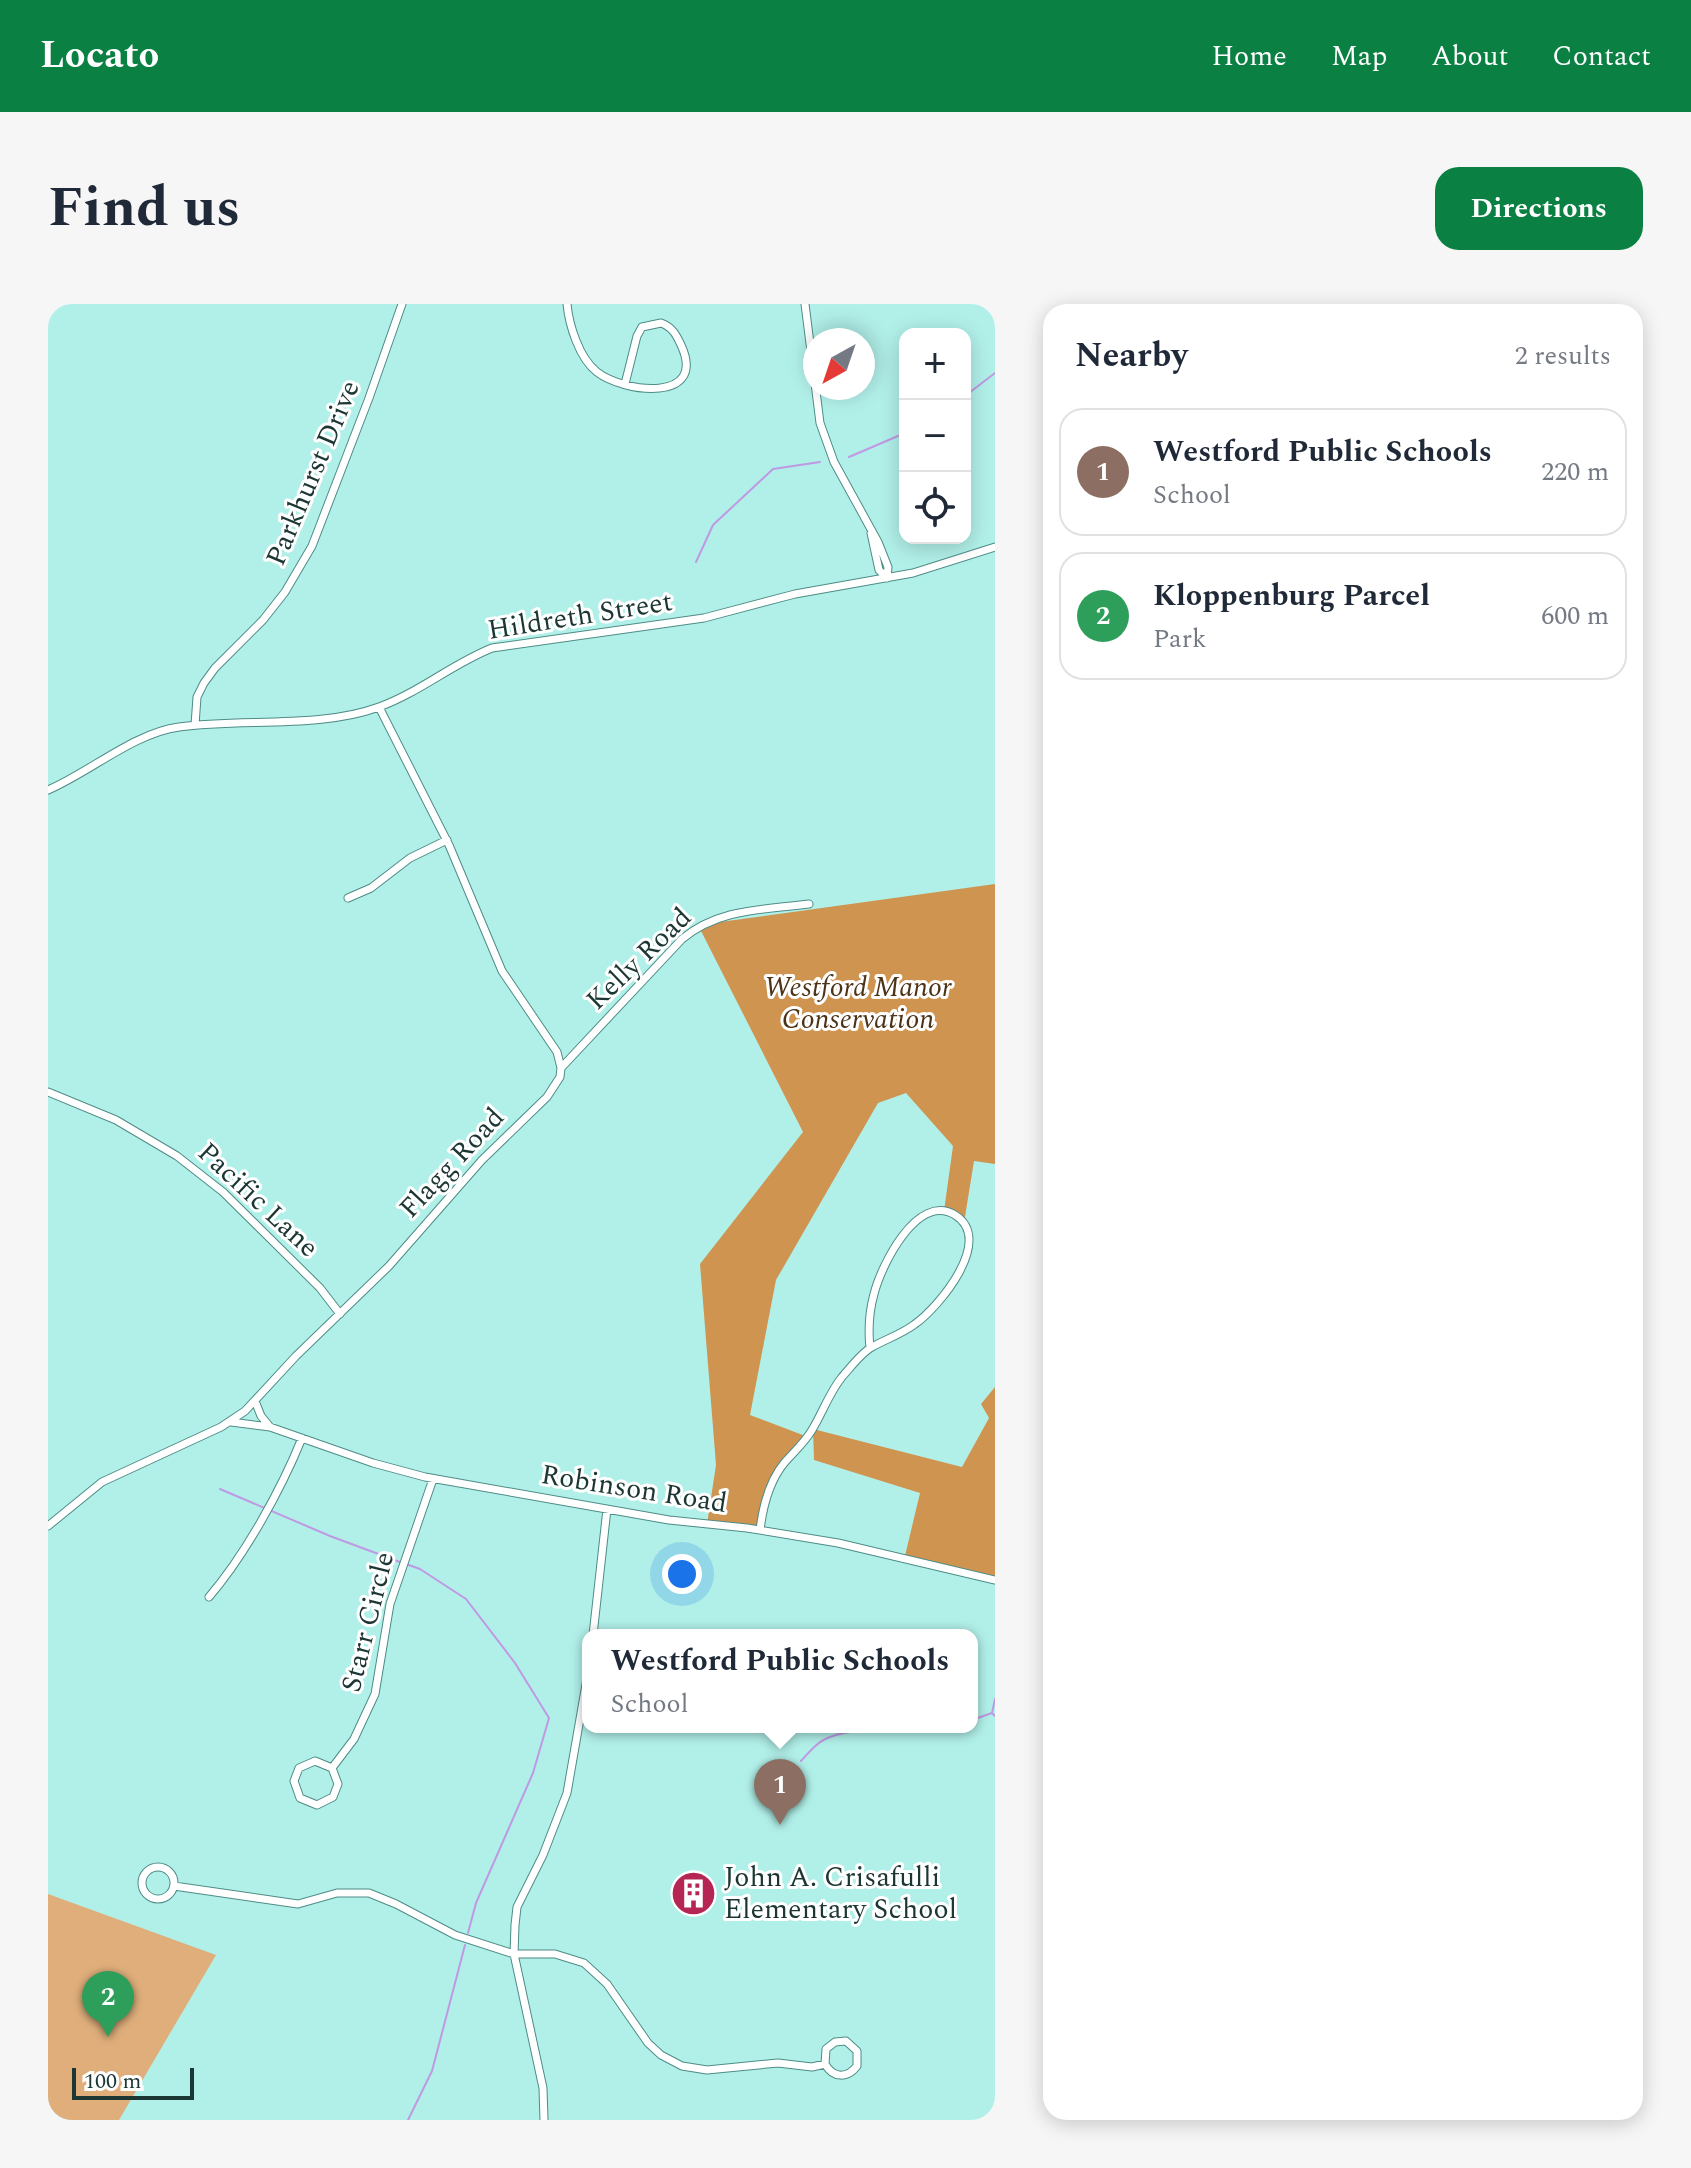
<!DOCTYPE html>
<html lang="en">
<head>
<meta charset="utf-8">
<style>
  body { margin:0; font-family:Spectral,serif; background:#f6f6f7; color:#1f2937 }
  .controls { position:absolute; right:24px; top:24px; display:grid; overflow:hidden; border-radius:16px; box-shadow:0 4px 20px #0003 }
  .controls button { width:72px; height:72px; display:grid; place-items:center; padding:0; border:0; border-bottom:2px solid #e0e1e3; background:#fff; color:#1f2937; font:40px sans-serif }
  .compass { position:absolute; left:755px; top:24px; width:72px; height:72px; border-radius:50%; background:#fff; box-shadow:0 4px 20px #0003; rotate:220deg }
  .scale { position:absolute; left:24px; bottom:20px; width:122px; box-sizing:border-box; padding-left:8px; border:4px solid #1c3633; border-top:0; font-size:22px; line-height:28px; white-space:nowrap; color:#1c3633; -webkit-text-stroke:6px #fff; paint-order:stroke }
  .you { position:absolute; left:634px; top:1270px; width:28px; height:28px; margin:-20px; border:6px solid #fff; border-radius:50%; background:#1a73e8; box-shadow:0 0 0 12px #1a73e833 }
  .badge { display:grid; place-items:center; width:52px; height:52px; border-radius:50%; background:#0b8043; color:#fff; font-size:26px; font-weight:700 }
  .pin { position:absolute; translate:-50% -66px; filter:drop-shadow(0 2px 4px #0008) }
  .pin::after { content:''; position:absolute; top:42px; width:28px; height:24px; background:inherit; clip-path:polygon(0 0,100% 0,50% 100%) }
  .popup { position:absolute; left:534px; top:1325px; width:396px; height:104px; box-sizing:border-box; display:grid; place-content:center; border-radius:16px; background:#fff; filter:drop-shadow(0 2px 6px #0005); font-size:26px; white-space:nowrap; color:#747a83 }
  .popup b { font-size:30px; color:#1f2937 }
  .popup::after { content:''; position:absolute; left:50%; top:100%; margin-left:-16px; border:16px solid transparent; border-top-color:#fff }
  .list { margin:0; padding:0; list-style:none }
  h2 { display:flex; justify-content:space-between; align-items:center; height:104px; margin:0; padding:0 32px; font-size:34px }
  h2 small { font-size:26px; font-weight:400; color:#747a83 }
  .list li { display:grid; grid-template-columns:52px 1fr auto; gap:24px; align-items:center; box-sizing:border-box; height:128px; margin:0 16px 16px; padding:0 16px; border:2px solid #e0e1e3; border-radius:24px }
  .list b { display:block; font-size:30px; white-space:nowrap }
  .list p { margin:0; font-size:26px; white-space:nowrap; color:#747a83 }
  .list em { font-size:26px; font-style:normal; color:#747a83 }
  .icon { flex:none; width:44px; height:44px; fill:none; stroke:currentColor; stroke-width:2; stroke-linecap:round; stroke-linejoin:round }
  .map { position:relative; flex:none; width:947px; height:1816px; overflow:hidden; border-radius:24px }
  header { display:flex; align-items:center; gap:48px; box-sizing:border-box; height:112px; padding:0 40px; background:#0b8043; color:#fff }
  header strong { font-size:38px }
  nav { display:flex; gap:44px; margin-inline-start:auto; font-size:28px }
  .intro { display:flex; align-items:center; justify-content:space-between; box-sizing:border-box; height:192px; padding:0 48px }
  h1 { margin:0; font-size:56px }
  .button { padding:20px 36px; border-radius:24px; background:#0b8043; color:#fff; font-size:28px; font-weight:700 }
  main { display:flex; gap:48px; padding:0 48px }
  aside { flex:1; background:#fff; border-radius:24px; box-shadow:0 4px 20px #0003 }
  .map>svg:first-child { display:block }
  .green { fill:#dfae7b }
  .forest { fill:#d09451 }
  .lines { fill:none; stroke-linecap:round; stroke-linejoin:round }
  .stream { stroke:#bf99e3; stroke-width:2 }
  .minor-casing { stroke:#4e8c86; stroke-width:9 }
  .minor { stroke:#fff; stroke-width:7 }
  .labels { text-anchor:middle; dominant-baseline:central; stroke-width:6; stroke-linejoin:round; paint-order:stroke }
  .street-label { font-size:28px; fill:#1c3633; stroke:#fff }
  .park-label { font-size:28px; font-style:italic; fill:#4c3316; stroke:#fff }
  .poi-label { font-size:28px; fill:#1c3633; stroke:#fff; text-anchor:start }
</style>
</head>
<body>
<header>
<strong>Locato</strong>
<nav><a>Home</a><a>Map</a><a>About</a><a>Contact</a></nav>
</header>
<div class="intro"><h1>Find us</h1><a class="button">Directions</a></div>
<main>
<div class="map">
<svg width="947" height="1816" viewBox="0 0 947 1816">
  <rect width="100%" height="100%" fill="#b1f0e9"/>
  <!-- green -->
  <path class="green" d="M0,1590l168,61 -97,165h-71z"/>
  <!-- forest -->
  <path class="forest" d="M947,580v280l-21,-3 -10,62 -20,-12 9,-65 -47,-53 -28,10 -102,177 -26,135 58,22 -37,48 -11,45 -53,-6 9,-59 -16,-201 103,-132 -105,-207z
    M947,1083v193l-91,-20 16,-67 -106,-33 -1,-31 149,38 27,-49 -8,-14z"/>
  <g class="lines">
    <!-- stream -->
    <path class="stream" d="M917,92l30,-23
      M801,153l56,-24
      M648,258l17,-37 60,-56 47,-7
      M172,1185l110,47 70,26
      M358,1260l14,5 46,30 49,64 34,55 -16,55 -57,130 -8,30
      M947,1395l-3,14 3,3
      M924,1416l20,-7
      M753,1457c8,-9 17,-20 29,-24 38,-15 82,3 121,-10
      M360,1816l24,-49 33,-126"/>
    <defs>
      <path id="minor" d="M519,0c2,21 12,54 30,68 27,21 111,31 84,-27 -5,-11 -9,-18 -20,-22l-19,4 -5,9 -12,48
        M757,0l15,119 14,39 44,80 10,25 -1,11
        M823,229l8,37 8,8
        M147,421l2,-28 7,-14 11,-15 48,-48 22,-28 27,-46 57,-148 33,-94
        M0,486c42,-18 86,-57 131,-63 63,-9 140,2 200,-20 41,-15 73,-43 113,-59l212,-30 91,-24 118,-21 82,-26
        M300,594l23,-10 39,-30 37,-18
        M513,764l121,-129c37,-31 81,-29 127,-35
        M0,788l68,28 61,36 46,36 97,96 20,26
        M207,1097l6,15 9,11
        M183,1118l39,5 103,36 52,14 244,43 78,8 91,15 157,37
        M0,1222l54,-44 119,-55 24,-16 51,-55 93,-90 93,-106 65,-63 13,-20 1,-9 -4,-16 -55,-81 -53,-126 -70,-138
        M712,1226c3,-25 9,-49 25,-68 9,-10 20,-20 27,-32 11,-18 17,-37 30,-53 9,-10 19,-24 30,-30 14,-8 30,-13 43,-23 24,-17 80,-84 40,-109 -38,-23 -74,51 -81,79 -5,18 -6,35 -4,54
        M161,1293c36,-42 72,-107 93,-159
        M545,1331l14,-126
        M284,1464l6,16 -5,13 -16,8 -17,-7 -6,-17 5,-13 16,-7 17,7 22,-29 21,-45 15,-90 43,-125
        M94 1579a16 16 0 1 1 32 0a16 16 0 1 1-32 0Z
        M126,1582l124,18 39,-11h32l27,11 59,31 59,19h41l29,9 23,21 41,59 13,12 21,11 25,4 71,-7 34,4 13,-3c8,14 22,15 32,2v-15l-11,-10 -11,1 -9,7 -1,15
        M496,1816l-1,-32 -29,-134 1,-29 2,-18 26,-52 24,-62 21,-120"/>
    </defs>
    <!-- minor casing -->
    <use href="#minor" class="minor-casing"/>
    <!-- minor -->
    <use href="#minor" class="minor"/>
  </g>
  <!-- icons -->
  <defs>
    <symbol id="building-disc" viewBox="-11 -11 22 22"><circle r="9.5" fill="#b62655" stroke="#fff"/><path d="M-4-6H4V6H1V3H-1V6H-4ZM-2.5-4.3h1.7v1.8h-1.7ZM.8-4.3h1.7v1.8H.8ZM-2.5-1h1.7V.8h-1.7ZM.8-1h1.7V.8H.8Z" fill="#fff"/></symbol>
  </defs>
  <g fill-rule="evenodd">
    <use href="#building-disc" x="620" y="1564" width="51" height="51"/>
  </g>
  <g class="labels">
    <!-- street labels -->
    <g class="street-label">
      <text transform="translate(265 169) rotate(-67)">Parkhurst Drive</text>
      <text transform="translate(532 312) rotate(-9)">Hildreth Street</text>
      <text transform="translate(591 655) rotate(-44)">Kelly Road</text>
      <text transform="translate(404 859) rotate(-47)">Flagg Road</text>
      <text transform="translate(210 896) rotate(43)">Pacific Lane</text>
      <text transform="translate(586 1185) rotate(9)">Robinson Road</text>
      <text transform="translate(320 1318) rotate(-76)">Starr Circle</text>
    </g>
    <!-- park labels -->
    <g class="park-label">
      <text x="810" y="683">Westford Manor<tspan x="810" dy="32">Conservation</tspan></text>
    </g>
    <!-- poi labels -->
    <g class="poi-label">
      <text x="676" y="1573">John A. Crisafulli<tspan x="676" dy="32">Elementary School</tspan></text>
    </g>
  </g>
</svg>
<div class="controls">
<button>+</button>
<button>−</button>
<button><svg class="icon" aria-label="locate" viewBox="0 0 24 24"><circle cx="12" cy="12" r="6"/><path d="M12 2v4M12 18v4M2 12h4M18 12h4"/></svg></button>
</div>
<svg class="compass" viewBox="-18 -18 36 36"><path d="M0-13l5 13h-10z" fill="#e53935"/><path d="M0 13l5-13h-10z" fill="#747a83"/></svg>
<div class="scale">100 m</div>
<div class="you"></div>
<div class="pin badge" style="left:732px;top:1521px;background:#8d6e63">1</div>
<div class="popup"><b>Westford Public Schools</b>School</div>
<div class="pin badge" style="left:60px;top:1733px;background:#2e9e5b">2</div>
</div>
<aside>
<h2>Nearby<small>2 results</small></h2>
<ul class="list">
<li><span class="badge" style="background:#8d6e63">1</span><div><b>Westford Public Schools</b><p>School</p></div><em>220 m</em></li>
<li><span class="badge" style="background:#2e9e5b">2</span><div><b>Kloppenburg Parcel</b><p>Park</p></div><em>600 m</em></li>
</ul>
</aside>
</main>
</body>
</html>
